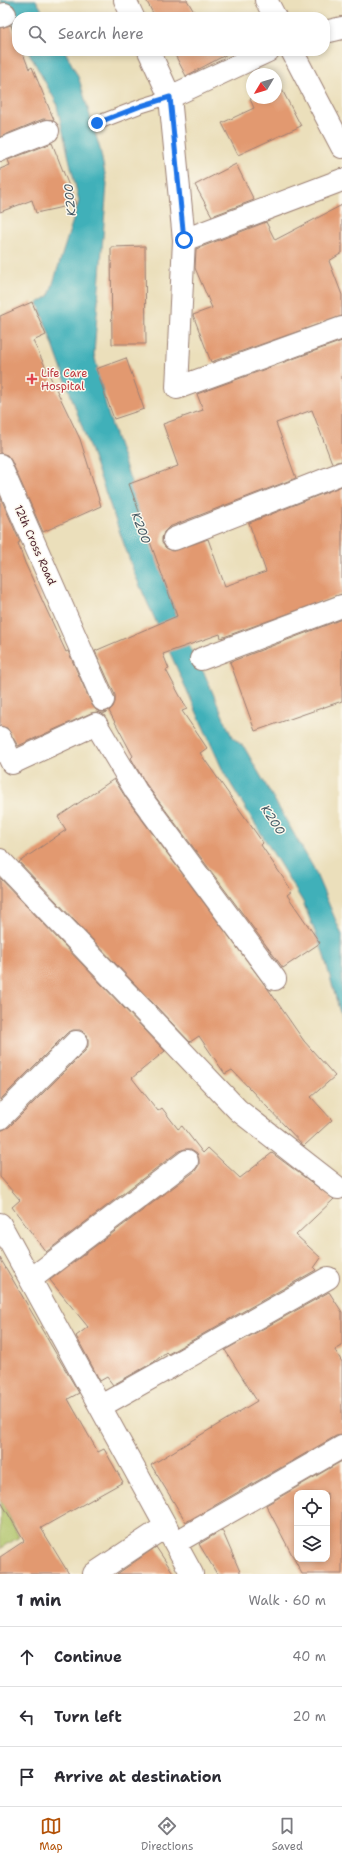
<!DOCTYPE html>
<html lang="en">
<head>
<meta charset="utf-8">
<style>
  body { margin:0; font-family:"Shantell Sans",sans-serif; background:#f2f2f3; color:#2b2b33 }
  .controls { position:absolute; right:12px; bottom:12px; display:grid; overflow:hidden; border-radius:8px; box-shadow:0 2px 6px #0003 }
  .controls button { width:36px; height:36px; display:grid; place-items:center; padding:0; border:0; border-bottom:1px solid #e1e1e2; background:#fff; color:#2b2b33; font:20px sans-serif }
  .compass { position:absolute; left:246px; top:68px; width:36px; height:36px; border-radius:50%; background:#fff; box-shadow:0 2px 6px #0003; rotate:232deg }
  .stop { position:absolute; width:12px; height:12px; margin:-9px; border:3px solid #1a73e8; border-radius:50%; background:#fff }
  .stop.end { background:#1a73e8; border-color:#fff; box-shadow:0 1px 4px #0008 }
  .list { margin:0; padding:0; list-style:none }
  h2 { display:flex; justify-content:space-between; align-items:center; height:52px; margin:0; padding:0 16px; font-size:17px }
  h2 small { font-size:13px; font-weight:400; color:#7c7c81 }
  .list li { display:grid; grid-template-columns:26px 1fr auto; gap:12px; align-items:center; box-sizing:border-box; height:60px; padding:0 16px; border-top:1px solid #e1e1e2 }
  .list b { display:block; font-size:15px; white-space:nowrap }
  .list em { font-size:13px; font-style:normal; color:#7c7c81 }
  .icon { flex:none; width:22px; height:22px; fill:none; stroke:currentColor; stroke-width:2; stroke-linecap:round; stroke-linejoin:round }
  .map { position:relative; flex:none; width:342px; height:1574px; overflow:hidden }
  .search { position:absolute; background:#fff; box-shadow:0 2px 6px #0003; left:12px; right:12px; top:12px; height:44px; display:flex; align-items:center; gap:10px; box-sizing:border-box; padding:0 14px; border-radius:16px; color:#7c7c81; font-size:15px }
  .sheet { height:232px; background:#fff }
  nav { display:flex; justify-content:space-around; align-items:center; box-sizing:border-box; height:56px; border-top:1px solid #e1e1e2; background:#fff; font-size:11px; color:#7c7c81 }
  nav a { display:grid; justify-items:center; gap:2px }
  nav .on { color:#b45309 }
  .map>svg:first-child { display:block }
  .green { fill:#afc367; stroke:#7c7149 }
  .water { fill:#40b0b9; stroke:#456872 }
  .building { fill:#e2996f; fill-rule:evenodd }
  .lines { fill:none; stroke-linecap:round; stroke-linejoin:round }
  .lane-casing { stroke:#9a7f73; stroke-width:15 }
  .street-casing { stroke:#9a7f73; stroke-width:24 }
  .secondary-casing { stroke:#9a7f73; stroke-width:24 }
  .lane { stroke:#fff; stroke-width:13 }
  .street { stroke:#fff; stroke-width:22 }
  .secondary { stroke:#fff; stroke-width:22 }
  .route { stroke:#1a73e8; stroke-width:5 }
  .health-dot { fill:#e0444e; stroke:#fbf7ec; stroke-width:1.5 }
  .labels { text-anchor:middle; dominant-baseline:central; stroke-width:3; stroke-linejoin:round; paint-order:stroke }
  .health-label { font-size:11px; fill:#be3a42; stroke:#fbf7ec; text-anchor:start }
  .street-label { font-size:11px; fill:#4a1f2b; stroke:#fbf7ec }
  .water-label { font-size:12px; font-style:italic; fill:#465964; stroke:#fbf7ec }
</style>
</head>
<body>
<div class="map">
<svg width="342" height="1574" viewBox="0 0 342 1574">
  <rect width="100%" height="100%" fill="#fbf7ec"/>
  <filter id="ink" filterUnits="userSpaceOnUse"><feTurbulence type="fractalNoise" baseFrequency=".025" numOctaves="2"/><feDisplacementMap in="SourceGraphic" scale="8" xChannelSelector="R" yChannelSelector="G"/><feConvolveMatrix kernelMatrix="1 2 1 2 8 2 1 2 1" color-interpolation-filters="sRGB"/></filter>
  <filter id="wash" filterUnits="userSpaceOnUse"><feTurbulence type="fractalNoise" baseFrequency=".012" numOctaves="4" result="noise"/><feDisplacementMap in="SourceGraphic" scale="16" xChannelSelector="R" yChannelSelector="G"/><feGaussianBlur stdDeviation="0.9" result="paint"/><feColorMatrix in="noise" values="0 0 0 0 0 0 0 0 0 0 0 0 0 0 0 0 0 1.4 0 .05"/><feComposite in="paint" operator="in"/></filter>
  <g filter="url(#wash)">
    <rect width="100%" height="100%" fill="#ebdfbb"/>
    <!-- green -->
    <path class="green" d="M0,1498l19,39 -19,12z"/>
    <!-- water -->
    <path class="water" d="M0,0h36l10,17h-29v13z
      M28,51h37l14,28 21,70 7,35 -13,170 14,60 70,207 16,35 11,19 27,62 12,10 69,120 29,68v85l-19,-68 -20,-50 -79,-129 -89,-198 -97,-272 11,-7 30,-95 -23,-99z"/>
    <g id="blocks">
      <!-- building -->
      <path class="building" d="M146,0h41l10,17h-42z
        M11,25l6,15v11h5l7,18 3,-2 22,53 -11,-1 -43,18v-109z
        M173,51h60l-47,25z
        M279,84l22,42 -63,29 -16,-32 32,-15 -4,-9 2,-1h24v-12z
        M52,143l24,61 -40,9 -4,-13 -32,12v-43l10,-4 -2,-5z
        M236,164l18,36 -42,16 -17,-31z
        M342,205v48l-13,8 13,34v21l-131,46 -18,-47 19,-7 -17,-40 1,-19 70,-27 9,18z
        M145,246l1,98h-34l-1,-97z
        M32,302l14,33 -13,6 47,98 21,67 -58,26 -32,-72 -4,-5 -7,-2v-137z
        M342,341v120l-10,2 -20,-53 -36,13 20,55 -127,49 -5,5 -2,6v5l4,5 7,3 35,-12 17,47 41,-14 -17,-49 93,-37v108l-121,44 -1,-4 -57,20 6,15 -3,1 21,39 -5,2 25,37 -7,5 63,90 -2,2 31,46 -5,4 33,48 -37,25 -137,-184 -15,-26 2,-2 -24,-45 4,-4 2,-5v-7l-20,-44 82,-35 -48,-132 49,-18 -15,-42 40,-14 -6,-16z
        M126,358l18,51 -30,10 -18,-50z
        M0,496l20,46 -2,1 7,20 41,89 2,-1 24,54 4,5 5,2h6l-4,2 -6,-2 -6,1 -73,33 -11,-18 -7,-2z
        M342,619v82l-87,30 -25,-69z
        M114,779l12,19 142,191 36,52 31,35 -24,21 21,23 -28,26 -72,-76 -7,4 -26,-38 -9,6 -171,-180 47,-32 -8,-13z
        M0,878l165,173 -33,27 26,33 4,-3 16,21 4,-3 21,27 5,-5 32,30 32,-25 62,46 -38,36 25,23 -7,10 2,2 -148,84 -2,-2 -12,10 -41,23 -6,-8 -7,4 -24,-45 12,-9 -38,-47 145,-109 4,-6v-6l-2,-6 -6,-4h-6l-6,2 -133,101 -34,-45 8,-7 -20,-23v-46l9,-4 76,-76 3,-5v-7l-3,-6 -5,-3h-7l-6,3 -67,67z
        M0,1258l79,135 -11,6 30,53 6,-3 19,33 -82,46 28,46h-69v-17l24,-16 -24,-41z
        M329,1292l13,20v34l-7,4 7,12v73l-6,1 -150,86 -35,-57 106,-64 -32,-51z
        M342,1461v113h-40l-36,-69zM297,1493h30v66h-30z
        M222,1530l19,44h-24l-18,-30z
        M156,1547l18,27h-57z"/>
    </g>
  </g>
  <g filter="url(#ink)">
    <use href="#blocks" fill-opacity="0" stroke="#9a7f73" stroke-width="1"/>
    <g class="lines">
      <defs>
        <path id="lane" d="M97,123l44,-17 29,-9"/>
        <path id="street" d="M125,0l8,17
          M0,16l5,-2
          M325,32l17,-4
          M149,51l21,46 14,143 -7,148 165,-60
          M170,97l98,-46
          M0,150l48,-19
          M184,240l158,-60
          M0,465l103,235
          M174,539l168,-66
          M201,659l141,-53
          M0,738l12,25 84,-39 40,67 139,188
          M0,860l238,250 100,78
          M0,1118l76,-76
          M0,1224l192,350
          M31,1279l156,-118
          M101,1406l227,-128
          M175,1543l167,-96
          M94,1574l72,-48"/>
        <path id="secondary" d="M266,0l9,17
          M292,51l50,96"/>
      </defs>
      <!-- lane casing -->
      <use href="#lane" class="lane-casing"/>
      <!-- street casing -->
      <use href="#street" class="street-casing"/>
      <!-- secondary casing -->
      <use href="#secondary" class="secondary-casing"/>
      <!-- lane -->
      <use href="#lane" class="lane"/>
      <!-- street -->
      <use href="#street" class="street"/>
      <!-- secondary -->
      <use href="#secondary" class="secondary"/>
    </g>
  </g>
  <g class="lines" filter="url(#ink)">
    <!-- route -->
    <path class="route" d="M97,123l44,-17 29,-9 14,143"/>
  </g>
  <!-- markers -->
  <path class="health-dot" d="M30 373h4v4h4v4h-4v4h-4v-4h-4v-4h4z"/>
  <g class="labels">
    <!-- health labels -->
    <g class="health-label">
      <text x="41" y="373">Life Care<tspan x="41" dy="13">Hospital</tspan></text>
    </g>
    <!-- street labels -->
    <g class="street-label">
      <text transform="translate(35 545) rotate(66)">12th Cross Road</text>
    </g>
    <!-- water labels -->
    <g class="water-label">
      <text transform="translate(70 200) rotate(-96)">K200</text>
      <text transform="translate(141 528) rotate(69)">K200</text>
      <text transform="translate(273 820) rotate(57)">K200</text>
    </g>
  </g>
</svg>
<div class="controls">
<button><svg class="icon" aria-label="locate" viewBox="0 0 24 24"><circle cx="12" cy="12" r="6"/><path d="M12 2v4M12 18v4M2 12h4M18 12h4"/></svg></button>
<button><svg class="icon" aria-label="layers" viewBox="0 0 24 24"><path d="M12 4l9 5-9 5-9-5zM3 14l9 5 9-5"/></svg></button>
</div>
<svg class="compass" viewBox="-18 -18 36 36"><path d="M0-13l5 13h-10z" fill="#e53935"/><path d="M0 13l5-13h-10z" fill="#7c7c81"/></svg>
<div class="stop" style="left:184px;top:240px"></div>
<div class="stop end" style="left:97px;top:123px"></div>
<div class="search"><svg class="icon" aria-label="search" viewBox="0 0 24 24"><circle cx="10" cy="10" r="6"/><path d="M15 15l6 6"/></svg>Search here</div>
</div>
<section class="sheet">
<h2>1 min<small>Walk · 60 m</small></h2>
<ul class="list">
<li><svg class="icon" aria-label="ahead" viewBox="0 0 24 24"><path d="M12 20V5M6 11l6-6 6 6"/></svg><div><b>Continue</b></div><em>40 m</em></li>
<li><svg class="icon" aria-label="left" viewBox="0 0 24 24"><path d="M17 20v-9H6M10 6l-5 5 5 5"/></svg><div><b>Turn left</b></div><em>20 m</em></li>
<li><svg class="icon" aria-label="arrive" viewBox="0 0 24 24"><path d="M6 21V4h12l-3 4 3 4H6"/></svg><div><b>Arrive at destination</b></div></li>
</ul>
</section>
<nav>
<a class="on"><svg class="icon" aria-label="map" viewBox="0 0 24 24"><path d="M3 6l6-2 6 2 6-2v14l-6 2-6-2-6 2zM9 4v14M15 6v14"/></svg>Map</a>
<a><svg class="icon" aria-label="directions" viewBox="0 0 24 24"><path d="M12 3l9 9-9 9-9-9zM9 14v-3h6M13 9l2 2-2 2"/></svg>Directions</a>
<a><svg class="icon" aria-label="saved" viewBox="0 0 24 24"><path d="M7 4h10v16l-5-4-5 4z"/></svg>Saved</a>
</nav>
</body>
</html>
